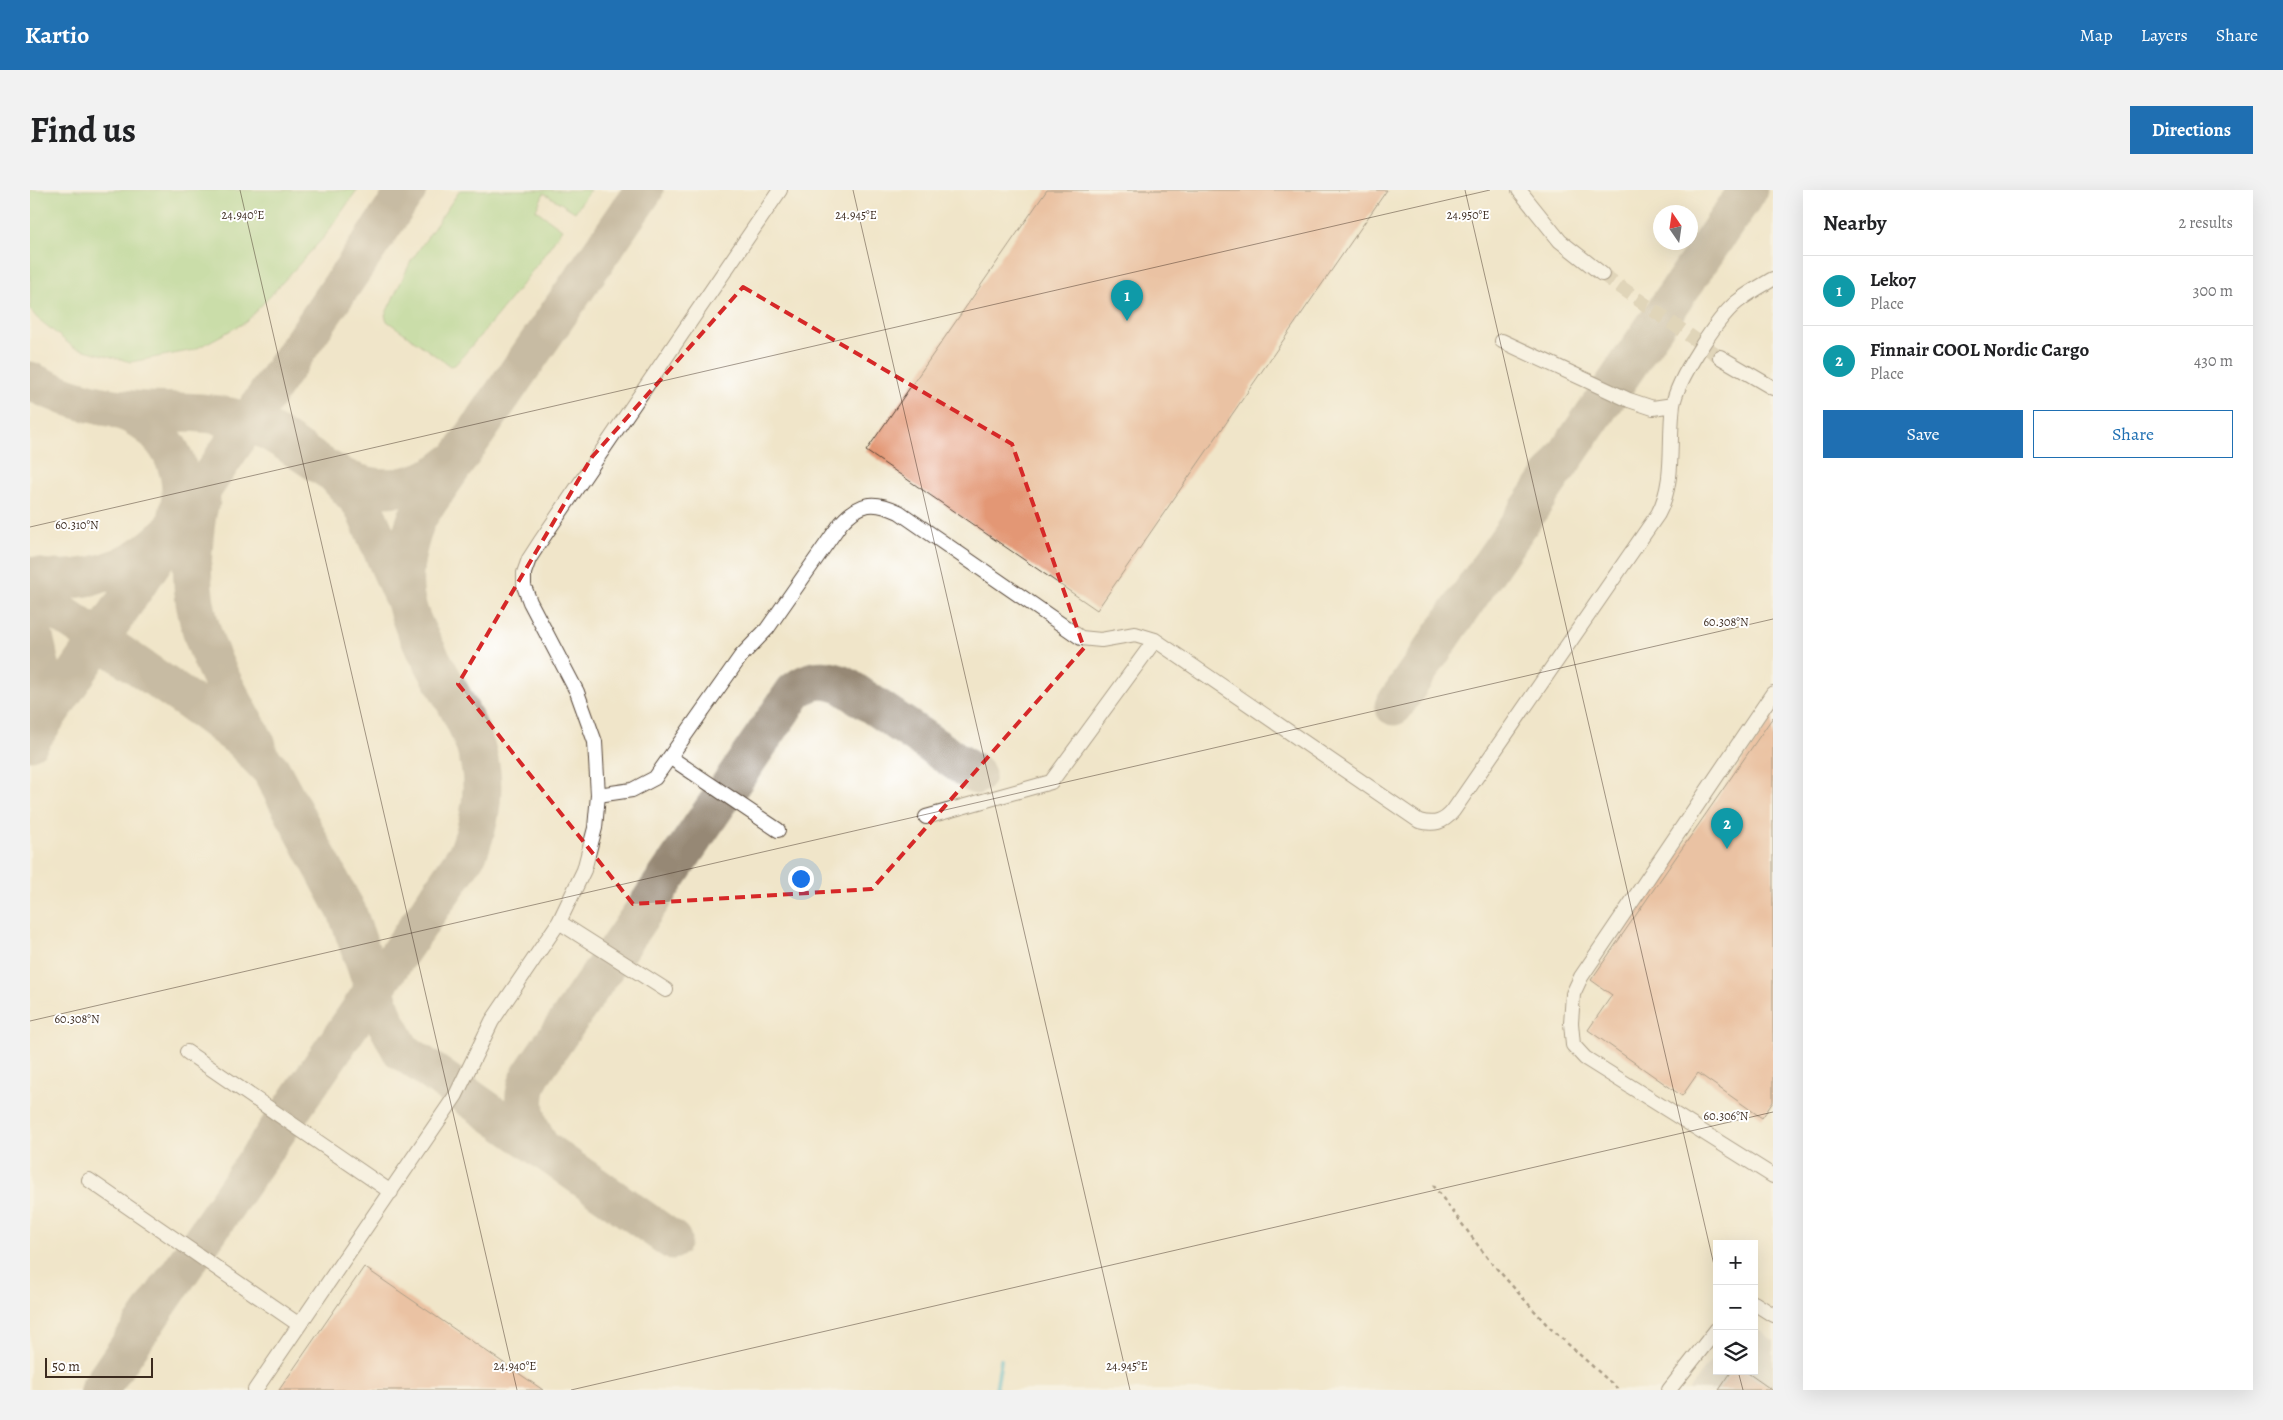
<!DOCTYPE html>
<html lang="en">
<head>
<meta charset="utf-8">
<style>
  body { margin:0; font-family:Alegreya,serif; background:#f2f2f2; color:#202124 }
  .controls { position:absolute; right:15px; bottom:15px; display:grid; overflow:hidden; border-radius:0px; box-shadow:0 5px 20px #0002 }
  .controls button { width:45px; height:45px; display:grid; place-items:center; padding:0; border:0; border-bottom:1px solid #e0e0e0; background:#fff; color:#202124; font:25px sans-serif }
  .compass { position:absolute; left:1623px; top:15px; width:45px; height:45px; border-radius:50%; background:#fff; box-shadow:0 5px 20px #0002; rotate:347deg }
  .scale { position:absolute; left:15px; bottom:12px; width:108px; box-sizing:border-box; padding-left:5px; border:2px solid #3b2a1e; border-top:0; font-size:14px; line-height:18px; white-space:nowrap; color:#3b2a1e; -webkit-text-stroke:4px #fff; paint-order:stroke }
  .you { position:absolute; left:770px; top:688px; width:18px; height:18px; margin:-12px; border:4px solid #fff; border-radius:50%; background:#1a73e8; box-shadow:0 0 0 8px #1a73e833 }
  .badge { display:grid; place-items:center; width:32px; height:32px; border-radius:50%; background:#1f6fb2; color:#fff; font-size:16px; font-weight:700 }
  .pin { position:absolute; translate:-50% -41px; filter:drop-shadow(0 1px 2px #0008) }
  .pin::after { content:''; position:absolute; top:26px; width:18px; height:15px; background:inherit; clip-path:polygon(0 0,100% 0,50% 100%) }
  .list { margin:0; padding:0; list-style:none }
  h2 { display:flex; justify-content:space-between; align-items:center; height:65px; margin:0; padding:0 20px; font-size:21px }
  h2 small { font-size:16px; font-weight:400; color:#757577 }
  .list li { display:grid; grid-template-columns:32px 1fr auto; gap:15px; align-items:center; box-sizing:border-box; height:70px; padding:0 20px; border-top:1px solid #e0e0e0 }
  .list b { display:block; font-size:19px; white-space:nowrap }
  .list p { margin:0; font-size:16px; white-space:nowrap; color:#757577 }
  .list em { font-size:16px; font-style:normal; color:#757577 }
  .actions { display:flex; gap:10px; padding:15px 20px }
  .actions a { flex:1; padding:11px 0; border:1px solid #1f6fb2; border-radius:0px; text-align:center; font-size:18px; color:#1f6fb2 }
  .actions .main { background:#1f6fb2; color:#fff }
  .icon { flex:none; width:28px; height:28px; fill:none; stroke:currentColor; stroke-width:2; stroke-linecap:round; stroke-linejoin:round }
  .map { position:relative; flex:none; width:1743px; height:1200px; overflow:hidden; border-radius:0px }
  header { display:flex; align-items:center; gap:30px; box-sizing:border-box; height:70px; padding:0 25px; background:#1f6fb2; color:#fff }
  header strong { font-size:24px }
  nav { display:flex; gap:28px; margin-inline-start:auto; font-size:18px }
  .intro { display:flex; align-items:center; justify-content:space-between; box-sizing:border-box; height:120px; padding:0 30px }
  h1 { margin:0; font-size:35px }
  .button { padding:12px 22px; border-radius:0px; background:#1f6fb2; color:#fff; font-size:18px; font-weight:700 }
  main { display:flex; gap:30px; padding:0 30px }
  aside { flex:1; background:#fff; border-radius:0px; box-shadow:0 5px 20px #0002 }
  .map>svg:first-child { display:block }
  .industrial { fill:#c9c3b8 }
  .green { fill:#9cd384; stroke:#6c7e51 }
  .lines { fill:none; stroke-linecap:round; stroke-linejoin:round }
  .stream { stroke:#4db5cc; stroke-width:4.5 }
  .taxiway { stroke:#968874; stroke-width:39 }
  .building { fill:#e39775 }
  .minor-tunnel { stroke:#ccc0a7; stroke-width:14; stroke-dasharray:14 7; stroke-linecap:butt }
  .minor-casing { stroke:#564638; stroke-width:16 }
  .path { stroke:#564638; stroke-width:2.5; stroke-dasharray:4 4; stroke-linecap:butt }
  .minor { stroke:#fff; stroke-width:14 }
  .marked { fill:none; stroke:#d62828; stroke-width:4; stroke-dasharray:10 6; stroke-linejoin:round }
  .ticks { fill:none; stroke:#3b2a1e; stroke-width:1; stroke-opacity:0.45 }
  .ticks-label { font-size:12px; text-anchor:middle; fill:#3b2a1e; stroke:#fff; stroke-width:4; stroke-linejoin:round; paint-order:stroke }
</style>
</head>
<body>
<header>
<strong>Kartio</strong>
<nav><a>Map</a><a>Layers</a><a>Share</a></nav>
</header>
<div class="intro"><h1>Find us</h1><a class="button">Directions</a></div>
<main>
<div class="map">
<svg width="1743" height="1200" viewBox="0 0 1743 1200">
  <rect width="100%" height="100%" fill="#fff"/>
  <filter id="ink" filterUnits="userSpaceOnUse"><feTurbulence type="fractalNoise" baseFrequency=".02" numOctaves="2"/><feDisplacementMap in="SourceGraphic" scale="10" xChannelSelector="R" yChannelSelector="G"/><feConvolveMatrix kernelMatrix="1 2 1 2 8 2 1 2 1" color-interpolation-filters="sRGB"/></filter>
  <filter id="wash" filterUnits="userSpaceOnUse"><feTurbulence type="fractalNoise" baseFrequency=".0096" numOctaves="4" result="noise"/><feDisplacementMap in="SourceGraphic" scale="20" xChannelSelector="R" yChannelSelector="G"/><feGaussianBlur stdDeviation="1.12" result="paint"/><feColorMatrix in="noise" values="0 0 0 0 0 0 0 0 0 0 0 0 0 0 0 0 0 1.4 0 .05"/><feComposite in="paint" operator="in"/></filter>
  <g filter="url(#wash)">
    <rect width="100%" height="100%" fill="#f0e5c9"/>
    <!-- industrial -->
    <path class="industrial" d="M1724,1137l19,13v50h-84l28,-38v19h37z"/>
    <!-- green -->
    <path class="green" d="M0,0h327l-32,46 -79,86 -52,28 -63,12 -58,-15 -37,-30 -6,-8z
      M430,0h130l-15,22 -31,-19 -8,17 26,19c-32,48 -69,92 -107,136l-5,1 -63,-45 -2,-6 26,-54z"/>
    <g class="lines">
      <!-- stream -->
      <path class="stream" d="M966,1200l5,-30"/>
      <!-- taxiway -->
      <path class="taxiway" d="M0,191c29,14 61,25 94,28 42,5 83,-1 124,13 43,15 77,56 120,64 30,6 61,-3 84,-23
        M304,283l28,31 39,89
        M171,310c-5,13 -6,27 -7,41 -10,84 25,134 63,204
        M0,386c40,9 86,-1 118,-25 10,-7 18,-16 27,-23 2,-11 6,-23 6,-35 0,-40 -26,-72 -64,-84
        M0,402l172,118 40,30 29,30 76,142 38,108 16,30 271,190
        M0,435c13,35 14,72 1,106
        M1364,516l354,-516
        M0,551l377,-551
        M512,959c-16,-23 -24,-48 -11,-74l263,-383c16,-14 32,-15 51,-6l131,89
        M69,1200l369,-537c34,-85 1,-125 -39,-198 -11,-20 -24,-44 -25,-67 -2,-24 5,-48 13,-70l227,-328"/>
    </g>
    <g id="blocks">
      <!-- building -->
      <path class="building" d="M1017,0h340l-290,420 -231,-159z
        M1743,527v385l-11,16 -64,-45 -16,23 -94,-66 24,-35 -21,-15z
        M334,1077l179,123h-264z
        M1702,1181h13l27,19h-53z"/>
    </g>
  </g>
  <g filter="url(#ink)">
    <use href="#blocks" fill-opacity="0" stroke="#564638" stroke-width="1"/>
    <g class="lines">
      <!-- minor-tunnel -->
      <path class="minor-tunnel" d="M1572,84l118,83"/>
      <defs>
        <path id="minor" d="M1489,0l41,51 42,33
          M1472,151l127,59 24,8 20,-3
          M1690,167l53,31
          M1743,503l-192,284 -8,17 -2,29 2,22 12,13 188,118
          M641,568l107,72
          M568,605l34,-5 23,-12 86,-122 26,-27 74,-106c19,-21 33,-23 58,-11l182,126 20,2 34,-6 20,6 264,181c15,4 24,2 34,-10l205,-297c18,-34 10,-72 15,-109 4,-25 44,-87 64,-103 11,-9 24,-16 36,-23
          M896,627l125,-35 104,-142
          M529,732l107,68
          M157,862l204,140
          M59,990l209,144
          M1724,1113l19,12
          M225,1200l201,-295 36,-74 67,-99 25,-52 11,-42 3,-33 -3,-53 -18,-50 -47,-90 -6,-16v-13l5,-14 11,-17 240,-352
          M1639,1200l48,-61"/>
      </defs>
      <!-- minor casing -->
      <use href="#minor" class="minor-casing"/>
      <!-- path -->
      <path class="path" d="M1403,995l56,75 60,67 70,63"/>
      <!-- minor -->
      <use href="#minor" class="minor"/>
    </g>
  </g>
  <!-- marked area -->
  <path d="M0 0H1743V1200H0ZM713,97l269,157 72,204 -212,241 -239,15 -175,-220 134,-227z" fill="#f0e5c9" fill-opacity=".55" fill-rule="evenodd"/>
  <path class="marked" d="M713,97l269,157 72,204 -212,241 -239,15 -175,-220 134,-227z"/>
  <!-- ticks -->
  <path class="ticks" d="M210,0l277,1200M823,0l277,1200M1435,0l252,1088M0,337l1460,-337M0,831l1743,-402M1708,1181l5,19M541,1200l1202,-278"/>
  <g class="ticks-label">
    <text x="213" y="29">24.940°E</text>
    <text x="826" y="29">24.945°E</text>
    <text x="1438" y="29">24.950°E</text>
    <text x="47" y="339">60.310°N</text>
    <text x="1696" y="436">60.308°N</text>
    <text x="47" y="833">60.308°N</text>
    <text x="1696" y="930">60.306°N</text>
    <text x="485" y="1180">24.940°E</text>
    <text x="1097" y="1180">24.945°E</text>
  </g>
</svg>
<div class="controls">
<button>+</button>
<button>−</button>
<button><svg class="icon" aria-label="layers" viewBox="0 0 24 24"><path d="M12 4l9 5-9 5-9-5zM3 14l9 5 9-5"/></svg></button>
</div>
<svg class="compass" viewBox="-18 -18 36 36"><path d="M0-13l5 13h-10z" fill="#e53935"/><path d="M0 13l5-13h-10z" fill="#757577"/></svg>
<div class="scale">50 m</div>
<div class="you"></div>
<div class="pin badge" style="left:1097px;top:131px;background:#0f9aa8">1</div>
<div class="pin badge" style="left:1697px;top:659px;background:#0f9aa8">2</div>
</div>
<aside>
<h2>Nearby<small>2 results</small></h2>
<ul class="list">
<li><span class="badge" style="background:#0f9aa8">1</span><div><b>Leko7</b><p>Place</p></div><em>300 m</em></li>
<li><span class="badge" style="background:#0f9aa8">2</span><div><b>Finnair COOL Nordic Cargo</b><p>Place</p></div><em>430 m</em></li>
</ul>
<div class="actions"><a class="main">Save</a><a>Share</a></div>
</aside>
</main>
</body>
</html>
